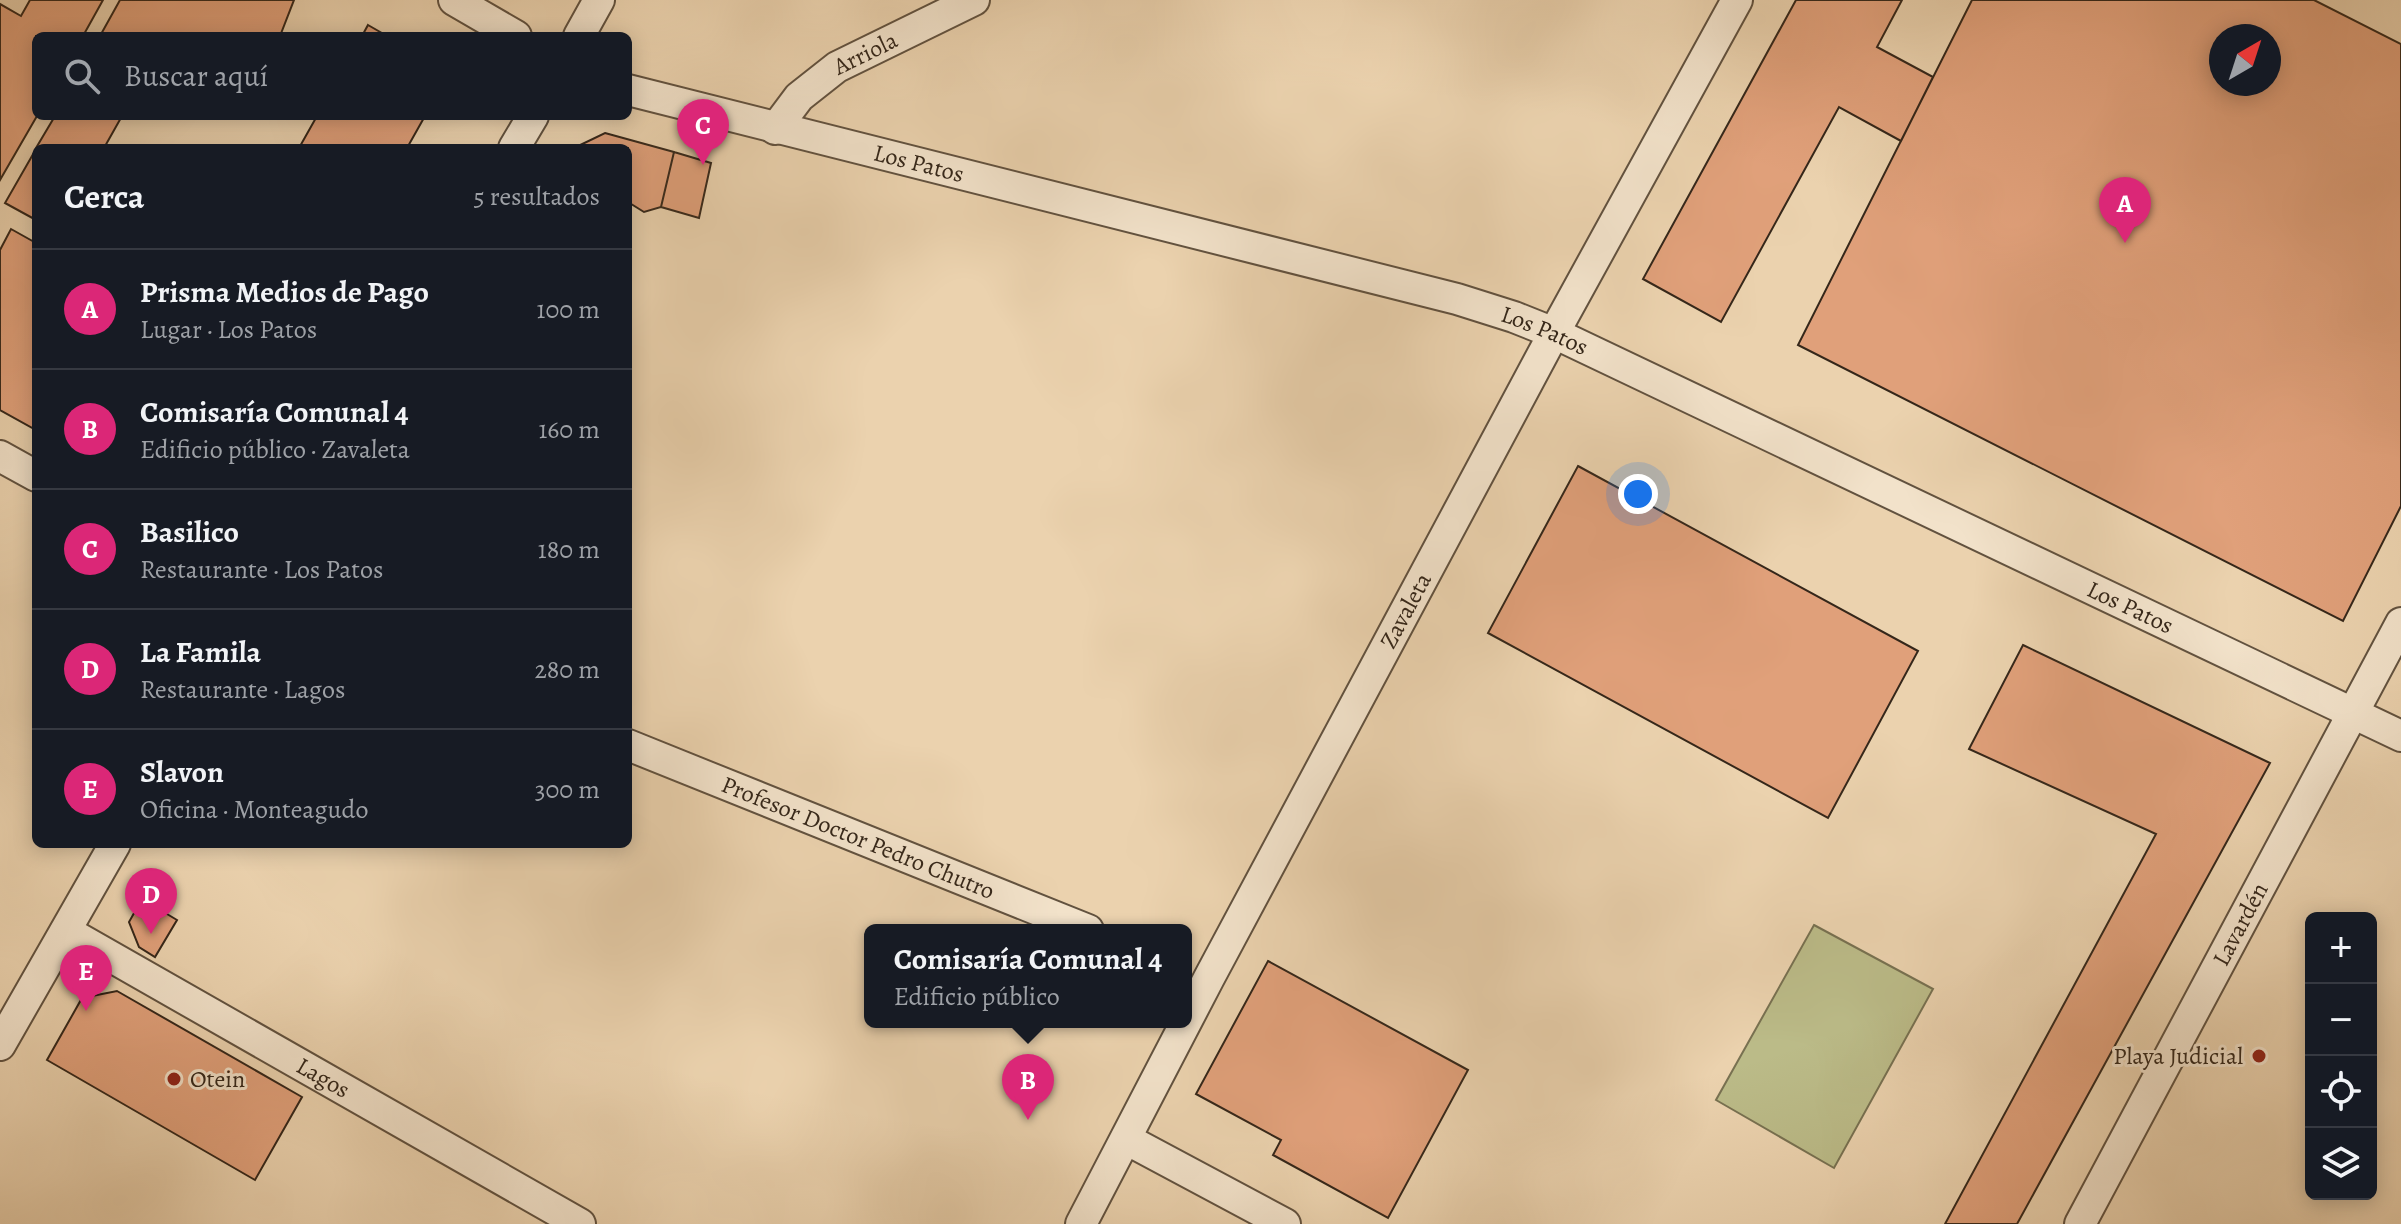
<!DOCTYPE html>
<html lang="es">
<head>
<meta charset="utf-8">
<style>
  body { margin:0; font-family:Alegreya,serif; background:#242831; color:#f1f3f6 }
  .controls { position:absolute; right:24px; bottom:24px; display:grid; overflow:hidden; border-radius:12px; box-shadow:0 4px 20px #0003 }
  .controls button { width:72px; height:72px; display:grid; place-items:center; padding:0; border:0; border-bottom:2px solid #363941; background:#171b24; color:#f1f3f6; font:40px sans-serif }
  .compass { position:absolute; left:2209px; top:24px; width:72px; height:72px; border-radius:50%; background:#171b24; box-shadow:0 4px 20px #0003; rotate:39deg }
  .you { position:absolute; left:1638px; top:494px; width:28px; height:28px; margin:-20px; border:6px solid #fff; border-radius:50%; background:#1a73e8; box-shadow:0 0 0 12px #1a73e833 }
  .badge { display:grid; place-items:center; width:52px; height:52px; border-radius:50%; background:#db2777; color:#fff; font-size:26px; font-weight:700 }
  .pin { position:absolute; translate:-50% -66px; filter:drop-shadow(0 2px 4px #0008) }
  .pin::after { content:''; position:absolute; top:42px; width:28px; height:24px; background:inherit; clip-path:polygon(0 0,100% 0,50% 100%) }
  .popup { position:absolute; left:864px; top:924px; width:328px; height:104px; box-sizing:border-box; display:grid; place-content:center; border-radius:12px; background:#171b24; filter:drop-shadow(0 2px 6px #0005); font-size:26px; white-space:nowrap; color:#9ea1a6 }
  .popup b { font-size:30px; color:#f1f3f6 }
  .popup::after { content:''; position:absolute; left:50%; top:100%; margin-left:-16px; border:16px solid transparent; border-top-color:#171b24 }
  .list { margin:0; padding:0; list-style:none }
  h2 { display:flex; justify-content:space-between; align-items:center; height:104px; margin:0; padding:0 32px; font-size:34px }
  h2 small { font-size:26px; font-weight:400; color:#9ea1a6 }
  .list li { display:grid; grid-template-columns:52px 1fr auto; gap:24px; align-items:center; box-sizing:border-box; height:120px; padding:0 32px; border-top:2px solid #363941 }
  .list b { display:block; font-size:30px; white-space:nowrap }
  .list p { margin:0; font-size:26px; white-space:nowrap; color:#9ea1a6 }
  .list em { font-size:26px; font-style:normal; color:#9ea1a6 }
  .icon { flex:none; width:44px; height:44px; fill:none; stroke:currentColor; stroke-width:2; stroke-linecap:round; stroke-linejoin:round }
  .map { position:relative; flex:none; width:2401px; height:1224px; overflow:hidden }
  .search { position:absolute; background:#171b24; box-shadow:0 4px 20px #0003; left:32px; top:32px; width:600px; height:88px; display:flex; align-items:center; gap:20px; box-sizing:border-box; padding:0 28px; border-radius:12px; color:#9ea1a6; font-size:30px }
  .panel { position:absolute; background:#171b24; box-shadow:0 4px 20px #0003; left:32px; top:144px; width:600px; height:704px; border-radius:12px }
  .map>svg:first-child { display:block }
  .green { fill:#bb8; stroke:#787151; stroke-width:2 }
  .building { fill:#e0a07a; stroke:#35271a; stroke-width:2; fill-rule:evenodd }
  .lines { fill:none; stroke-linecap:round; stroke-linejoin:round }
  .minor-casing { stroke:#62523f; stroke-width:34 }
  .minor { stroke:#f2e2ca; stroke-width:30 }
  .poi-dot { fill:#8f2418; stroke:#f2e2ca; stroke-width:3 }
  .labels { text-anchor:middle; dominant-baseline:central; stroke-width:6; stroke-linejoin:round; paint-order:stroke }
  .street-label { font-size:24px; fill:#35271a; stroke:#f2e2ca }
  .poi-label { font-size:24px; fill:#35271a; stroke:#f2e2ca; text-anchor:end }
</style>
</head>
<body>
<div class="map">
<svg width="2401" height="1224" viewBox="0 0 2401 1224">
  <rect width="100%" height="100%" fill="#ebd2ae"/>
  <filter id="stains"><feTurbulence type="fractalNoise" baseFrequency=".0025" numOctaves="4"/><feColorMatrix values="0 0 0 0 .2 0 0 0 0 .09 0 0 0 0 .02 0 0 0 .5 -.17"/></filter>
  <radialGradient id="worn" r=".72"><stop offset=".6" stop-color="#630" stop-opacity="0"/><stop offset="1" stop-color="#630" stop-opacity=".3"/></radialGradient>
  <!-- green -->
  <path class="green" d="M1814,925l119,64 -99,179 -118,-68z"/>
  <!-- building -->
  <path class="building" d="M30,0h73l-20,36h-47l1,80 -37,64v-176l21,12z
    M120,0h174l-14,36h-180z
    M1796,0h106l-25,47 56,30 -32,64 -62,-34 -118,215 -78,-43z
    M1972,0h342l87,44v462l-58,115 -545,-276zM2221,36h48v48h-48z
    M368,25l19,11h-25z
    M55,116h67l-18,32h-68z
    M317,116h108l-18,32h-108z
    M605,133l69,19 -13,55 -17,5 -16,-10v-54h-54z
    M36,149v71l-31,-17z
    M674,152l37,11 -12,55 -38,-11z
    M11,229l25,14v187l-36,-20v-160z
    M1578,466l340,185 -90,167 -340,-185z
    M2023,645l247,118 -253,461h-72l211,-390 -187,-85z
    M142,899l35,21 -22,37 -16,-10 -10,-25z
    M1268,961l200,109 -80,148 -115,-63 8,-15 -85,-46z
    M117,991l185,106 -47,83 -208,-120 35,-62z"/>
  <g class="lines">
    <defs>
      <g id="minor">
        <path d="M454,0l62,36"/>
        <path d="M579,36l20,-36"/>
        <path id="s1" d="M628,90l829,209 57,18 40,16 847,403"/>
        <path id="s2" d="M775,129l24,-32 38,-30 137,-67"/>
        <path d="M514,148l19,-32"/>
        <path d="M0,456l36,20"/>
        <path id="s3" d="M628,745l460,185"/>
        <path id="s4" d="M66,931l514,293"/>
        <path d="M0,1045l115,-201"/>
        <path d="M1126,1139l159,85"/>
        <path id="s5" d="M1081,1224l128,-246 345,-645 183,-333"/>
        <path id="s6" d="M2080,1224l321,-601"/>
      </g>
    </defs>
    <!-- minor casing -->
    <use href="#minor" class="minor-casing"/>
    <!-- minor -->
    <use href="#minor" class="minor"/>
  </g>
  <!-- markers -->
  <g class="poi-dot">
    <circle cx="2259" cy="1056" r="8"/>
    <circle cx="174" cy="1079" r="8"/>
  </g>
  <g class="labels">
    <!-- street labels -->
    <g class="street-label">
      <text stroke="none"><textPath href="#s2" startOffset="120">Arriola</textPath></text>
      <text stroke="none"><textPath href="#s1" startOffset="300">Los Patos</textPath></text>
      <text stroke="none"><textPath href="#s1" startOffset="948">Los Patos</textPath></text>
      <text stroke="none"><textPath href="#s1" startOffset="1596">Los Patos</textPath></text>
      <text stroke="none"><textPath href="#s5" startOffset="694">Zavaleta</textPath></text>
      <text stroke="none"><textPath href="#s3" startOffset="248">Profesor Doctor Pedro Chutro</textPath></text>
      <text stroke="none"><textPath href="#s6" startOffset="340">Lavardén</textPath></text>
      <text stroke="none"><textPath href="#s4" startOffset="296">Lagos</textPath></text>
    </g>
    <!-- poi labels -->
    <g class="poi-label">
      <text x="2243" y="1056">Playa Judicial</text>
      <text x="190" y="1079" text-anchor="start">Otein</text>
    </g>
  </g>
  <rect width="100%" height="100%" filter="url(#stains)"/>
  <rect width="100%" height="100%" fill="url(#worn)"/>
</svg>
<div class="controls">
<button>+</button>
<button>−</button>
<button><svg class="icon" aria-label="locate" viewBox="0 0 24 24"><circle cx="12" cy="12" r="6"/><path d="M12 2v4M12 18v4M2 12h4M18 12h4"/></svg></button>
<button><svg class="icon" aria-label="layers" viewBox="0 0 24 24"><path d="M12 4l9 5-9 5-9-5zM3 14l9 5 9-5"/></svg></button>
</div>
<svg class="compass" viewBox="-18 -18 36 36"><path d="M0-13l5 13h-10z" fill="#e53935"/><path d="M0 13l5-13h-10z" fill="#9ea1a6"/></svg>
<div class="you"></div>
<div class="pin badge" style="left:2125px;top:243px">A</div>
<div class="pin badge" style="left:1028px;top:1120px">B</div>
<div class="popup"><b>Comisaría Comunal 4</b>Edificio público</div>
<div class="pin badge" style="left:703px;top:165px">C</div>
<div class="pin badge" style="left:151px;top:934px">D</div>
<div class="pin badge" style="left:86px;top:1011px">E</div>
<div class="search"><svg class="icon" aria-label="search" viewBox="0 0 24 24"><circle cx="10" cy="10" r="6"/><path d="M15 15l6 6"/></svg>Buscar aquí</div>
<section class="panel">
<h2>Cerca<small>5 resultados</small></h2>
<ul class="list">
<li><span class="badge">A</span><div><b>Prisma Medios de Pago</b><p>Lugar · Los Patos</p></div><em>100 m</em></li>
<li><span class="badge">B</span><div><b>Comisaría Comunal 4</b><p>Edificio público · Zavaleta</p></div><em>160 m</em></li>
<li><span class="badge">C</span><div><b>Basilico</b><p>Restaurante · Los Patos</p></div><em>180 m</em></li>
<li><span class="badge">D</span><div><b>La Famila</b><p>Restaurante · Lagos</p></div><em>280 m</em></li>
<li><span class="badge">E</span><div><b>Slavon</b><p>Oficina · Monteagudo</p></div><em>300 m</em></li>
</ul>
</section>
</div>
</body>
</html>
